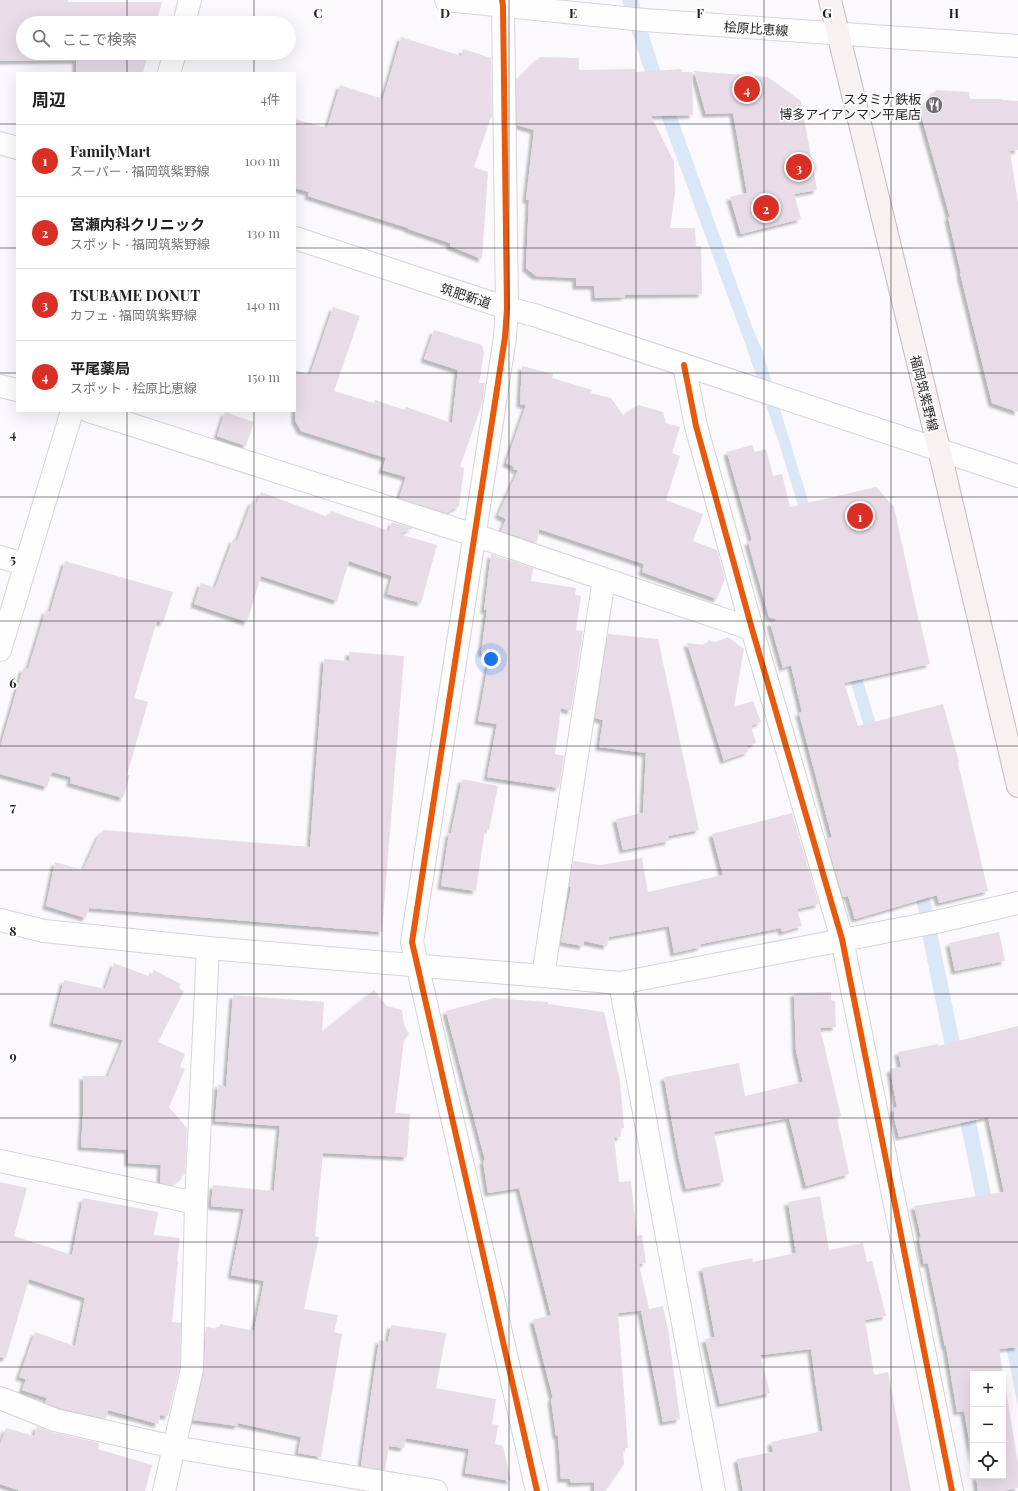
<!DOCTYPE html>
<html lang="ja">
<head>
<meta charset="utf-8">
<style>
  body { margin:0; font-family:"Playfair Display","Noto Sans JP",serif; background:#f2f2f2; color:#202124 }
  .controls { position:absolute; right:12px; bottom:12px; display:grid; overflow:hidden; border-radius:0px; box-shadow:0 4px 16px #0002 }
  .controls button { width:36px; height:36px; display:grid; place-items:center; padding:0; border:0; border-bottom:1px solid #e0e0e0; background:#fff; color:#202124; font:20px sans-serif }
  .you { position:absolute; left:491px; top:659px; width:14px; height:14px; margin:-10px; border:3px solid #fff; border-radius:50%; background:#1a73e8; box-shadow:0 0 0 6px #1a73e833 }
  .badge { display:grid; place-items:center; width:26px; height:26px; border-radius:50%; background:#d93025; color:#fff; font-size:13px; font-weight:700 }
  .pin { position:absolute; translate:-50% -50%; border:2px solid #fff; box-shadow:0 1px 4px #0006 }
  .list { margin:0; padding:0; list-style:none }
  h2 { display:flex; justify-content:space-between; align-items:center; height:52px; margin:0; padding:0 16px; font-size:17px }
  h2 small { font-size:13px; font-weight:400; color:#757577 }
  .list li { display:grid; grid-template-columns:26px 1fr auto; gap:12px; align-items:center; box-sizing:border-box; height:72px; padding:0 16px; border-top:1px solid #e0e0e0 }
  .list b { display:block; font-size:15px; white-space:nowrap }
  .list p { margin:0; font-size:13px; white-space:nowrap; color:#757577 }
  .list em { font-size:13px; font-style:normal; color:#757577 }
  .icon { flex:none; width:22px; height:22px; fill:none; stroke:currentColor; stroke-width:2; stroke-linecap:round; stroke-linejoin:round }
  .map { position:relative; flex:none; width:1018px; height:1491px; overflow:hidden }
  .search { position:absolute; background:#fff; box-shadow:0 4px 16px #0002; left:16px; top:16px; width:280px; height:44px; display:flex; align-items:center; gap:10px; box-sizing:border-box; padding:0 14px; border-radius:22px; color:#757577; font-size:15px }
  .panel { position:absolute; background:#fff; box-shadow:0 4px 16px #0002; left:16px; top:72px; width:280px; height:340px; border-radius:0px }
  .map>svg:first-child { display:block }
  .water { fill:#dae7f7 }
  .building { fill:#e8dce8; filter:url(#shadow) }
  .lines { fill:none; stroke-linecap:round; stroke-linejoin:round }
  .minor-casing { stroke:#d6d4d7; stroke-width:24 }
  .tertiary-casing { stroke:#d6d4d7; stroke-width:24 }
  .secondary-casing { stroke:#d6d4d7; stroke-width:24 }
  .primary-casing { stroke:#c7bbbd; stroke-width:24 }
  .minor { stroke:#fefeff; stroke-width:22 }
  .tertiary { stroke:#fefeff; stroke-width:22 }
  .secondary { stroke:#fefeff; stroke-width:22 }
  .primary { stroke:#f8f1f2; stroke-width:22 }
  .cycleway-casing { stroke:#fff; stroke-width:8 }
  .cycleway { stroke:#e8590c; stroke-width:6 }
  .grid { fill:none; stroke:#211f22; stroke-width:1; stroke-opacity:0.55 }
  .labels { text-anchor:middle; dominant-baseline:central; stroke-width:3.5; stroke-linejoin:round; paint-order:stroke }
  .street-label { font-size:13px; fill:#211f22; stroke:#fff }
  .poi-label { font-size:13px; fill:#211f22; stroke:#fff; text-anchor:end }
  .grid-label { font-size:13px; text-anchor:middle; font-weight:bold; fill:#211f22; stroke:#fff; stroke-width:3.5; stroke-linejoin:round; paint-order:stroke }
</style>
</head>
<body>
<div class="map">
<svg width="1018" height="1491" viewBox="0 0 1018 1491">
  <defs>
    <filter id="shadow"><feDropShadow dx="-3.5" dy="3.5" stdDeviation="1" flood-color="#0004"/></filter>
  </defs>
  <rect width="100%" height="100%" fill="#fbf9fd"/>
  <!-- water -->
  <path class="water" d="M622,0h16l21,67 94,262 9,21 170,557 86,419v80l-95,-467 -4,-28 -138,-462 -36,-106 -103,-279z"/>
  <!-- building -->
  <path class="building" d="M0,0h68v2h94l-6,21h-133v30h125l-5,20h-67v-13l-76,1z
    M401,37l60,19 2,-7 28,9 1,59h-1l-17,50 14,5 -6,87 -32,-13v-3l-42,-14v-1l-100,-32 1,-4 -14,-4v-69l32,9 13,-43 43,14z
    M540,57l39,1v12l56,-1 1,3 46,-3v3h10l1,43 -42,1 23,46 1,31 -5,35h25l1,18h5l1,48 -78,1 1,2 -30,1 -1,-12h-18v-8l-40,-2 -10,-8 3,-68h-3l8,-70 -17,-5 -1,-44z
    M694,71l74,6 33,24 16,89 -23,4 7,25 -60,15 -11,-37 17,-4 -14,-80 -27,1z
    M936,90l33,2 1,7h32v1l16,1v49l-8,1 8,52v209l-26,-9 -32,-130h1l-13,-56h2l-30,-106z
    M333,307l27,9 -26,75 40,12 1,-3 30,10 1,-3 46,16 6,-53 -34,-11 10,-29 48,15 2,8 -5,30h6l-2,18 -23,66 4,1 -5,38 -13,7 -47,-15 7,-21 -24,-7 4,-12 -85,-27 -6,-11v-50l15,5z
    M522,366l31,8 -1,4 40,12 -1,3 20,5 12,17 15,-10 25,7 3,11 14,4 -8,26 8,3 -14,44 37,14 -10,27 24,9 8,28 -8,21 -75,-27 2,-8 -105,-35 -2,14 -36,-12 5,-12 -8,-4 20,-45 -5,-1 1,-2 -8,-4 20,-58 -6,-1z
    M225,412l29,10 -8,24 -29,-10z
    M752,445l3,7 11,-3 7,27 9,-2 8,33 86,-20 18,20 25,115 1,-1 10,43 -86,19 14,43 85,-22 16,58 -1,1 30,128 -49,12 -2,-8 -82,24 -7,-23 -5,1 -17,-58 6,-2 -33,-124 3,-1 -11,-47 -8,3 -13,-45 8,-3 -9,-3 -21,-75 4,-2 -25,-88z
    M261,492l67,25 3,-6 58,20 3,-9 21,6 -14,6 38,11 -16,58 -34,-9 5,-18 -43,-15 -12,40 -76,-25 -14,46 -53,-18 7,-21 14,5 18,-49 4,2 15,-40 5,2z
    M491,554l42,14 -2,13 45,7 -1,7 6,1 -5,34 7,1 -12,80 -10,-3 -6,46 9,2 -5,32 -72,-11 10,-53 -19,-3 12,-67 -9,-1 6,-43h-3z
    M65,561l108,31 -10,31 -6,-2 -23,77 14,4 -21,73h3l-7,23 -53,-15 1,-6 -19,-5 -5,15 -47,-13v-26l23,-80 5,1 18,-59 4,2z
    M608,634l50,5 41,191 -31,6 1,5 -46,9 -7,-31 27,-6 3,-60 -47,-6 4,-27 -8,-2z
    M728,637l16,12 -10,58 19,-6 8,21 -10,4 5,17 -9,3 1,6 -23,8 -1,1 -37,-118 20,2 1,-5 8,2z
    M349,652l55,4 -22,276 -293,-24 -3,10 -40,-12 9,-44 28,8 16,-35 5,-5 206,17 14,-188 25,2z
    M462,779l36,7 -9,44 -4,-1 -9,62 -35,-5 8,-53h2z
    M792,813l27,91 -22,5 5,17 -20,6 -1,-4 -80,16v3l-27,6 -5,-27 -60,11 -2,9 -23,-5 -1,5 -22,-4 10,-55 -2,-1 4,-25 27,4 42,-7 6,34 75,-17 -11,-41z
    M999,932l6,29 -50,10 -6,-28z
    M114,963l37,14 3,-7 27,14 -2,4 5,3 -26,51 27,12 -5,13 5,2 -16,38 18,21 -2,46 -13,11 -12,-2 1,-18 -33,-2v-13l-47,-3 2,-32v-39h25l15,-36 -70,-17 11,-43 41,9z
    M374,990l13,16 15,4 2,15 5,9 -5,6 -9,73 15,1 -3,43 -84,-4 -8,83 4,1 -15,72 34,6 -4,17 8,2 -21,123 -23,-4 3,-16 -63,-14v3l-45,-6 11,-48 2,-45 13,2 1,-5 34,7 10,-50 -33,-6 13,-66 -33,-3 2,-21 61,6 6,-65 -65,-5 3,-37 8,3 7,-92 91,7 -2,30z
    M831,992v8l4,1 1,26 -16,1 21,88 -4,1 12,57 -43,12 -17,-68 -75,14 10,50 -38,7 -8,-34 -14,-78 75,-14 6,33 58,-14 -7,-32 -2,-57z
    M494,998l54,4v2l56,8 16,69 4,47h-4l1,9 -7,1 5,44 12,-1 6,55 5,-1 4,28 -7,1 10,45 14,-3 5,23 12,90 -17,3 -22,-112h3l-26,3 10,135h-5l1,16 -19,27h-11v-9l-23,1 -1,-4h-9l-3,-43 -2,-1 -5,-36 2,-1 -20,-78 18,-5 -32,-127 -31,5 -5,-32 2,-1 -39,-149z
    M1018,1026v321l-19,2 19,114v25l-15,3h-25l-2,-15h27v-102h-30v87l-9,-50 -7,1 -11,-66h-1l-17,-83 -4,1 -4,-20 -1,-6 2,-1 -7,-31 90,-14 -16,-75 -89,20 -5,-20v-9l3,-1 -7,-38 11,-2 -3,-15 40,-8v2z
    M0,1182l27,6 -13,48 58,19 11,-57 75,14 -4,23 26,3 -3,23h1l-6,61 9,1 -1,44 -12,49 -8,-1 -2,9 -50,-14 -2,9 -47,-11 -14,-5 2,-5 -25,-8 4,-11 -7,-2 16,-45 40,14 10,-48 -56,-19 -23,79 -6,-1z
    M820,1196l9,54 34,-7 4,19 5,-1 14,55 -21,4 9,55 14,-3 23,119h-168l-6,-32 36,-7 -2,-10 52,-11 -7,-45 -5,-37 -51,6 10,38 -50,11 -15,-65 10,-2 -13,-69 50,-10 1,4 43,-9 -8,-51z
    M391,1325l55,8 -10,55 60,11 -4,25 6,1 -3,19 8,2 8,35 -46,-8 4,-24 -63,-11 -2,10 -15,-2 -4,24 -24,-4 18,-126 9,2z
    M37,1426l15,6 47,11 -1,6 54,16 -7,26h-124l-21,-7v-39l6,-17 28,8z"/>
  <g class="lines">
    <defs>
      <path id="minor" d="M502,0l1,6 4,302 -2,29 -93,605 125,549
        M184,23l6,-23
        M169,73l6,-20
        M684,365l12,61 56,203 90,310 110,552
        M0,386l17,4
        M89,411l385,124 278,94
        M0,557l25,7
        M0,920l44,11 164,17 335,28 77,7 316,-61 82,-19
        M543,976l61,-397
        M620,983l94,508
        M0,1161l196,42
        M192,1369l4,-166 12,-255
        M0,1398l55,22 119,27 262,44"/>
      <path id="tertiary" d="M0,143l17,5
        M295,238l212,70 27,7 484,161
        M0,650l72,-239
        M164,1491l28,-122"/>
      <path id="secondary" d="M446,0l198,20 374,26"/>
      <path id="primary" d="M830,0l109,449 79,337"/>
    </defs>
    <!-- minor casing -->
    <use href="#minor" class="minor-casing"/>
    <!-- tertiary casing -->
    <use href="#tertiary" class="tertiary-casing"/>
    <!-- secondary casing -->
    <use href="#secondary" class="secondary-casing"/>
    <!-- primary casing -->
    <use href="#primary" class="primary-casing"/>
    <!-- minor -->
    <use href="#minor" class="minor"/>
    <!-- tertiary -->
    <use href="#tertiary" class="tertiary"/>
    <!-- secondary -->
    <use href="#secondary" class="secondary"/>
    <!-- primary -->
    <use href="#primary" class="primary"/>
    <defs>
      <path id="cycleway" d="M502,0l1,6 4,302 -2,29 -93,605 125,549
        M684,365l12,61 56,203 90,310 110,552"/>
    </defs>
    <!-- cycleway casing -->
    <use href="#cycleway" class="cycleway-casing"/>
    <!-- cycleway -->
    <use href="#cycleway" class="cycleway"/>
  </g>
  <!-- grid -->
  <path class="grid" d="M127,0v23M254,0v23M382,0v1491M509,0v1491M636,0v1491M764,0v1491M891,0v1491M127,53v20M254,53v20M0,124h17M295,124h723M0,248h17M295,248h723M0,373h17M295,373h723M127,411v1080M254,411v1080M0,497h1018M0,621h1018M0,746h1018M0,870h1018M0,994h1018M0,1118h1018M0,1242h1018M0,1367h1018"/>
  <!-- icons -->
  <defs>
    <symbol id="restaurant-disc" viewBox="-11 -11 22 22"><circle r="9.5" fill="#6d6b6f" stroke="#fff"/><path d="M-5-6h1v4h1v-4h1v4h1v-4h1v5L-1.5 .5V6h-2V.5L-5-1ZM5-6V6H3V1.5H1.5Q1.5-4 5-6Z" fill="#fff"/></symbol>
  </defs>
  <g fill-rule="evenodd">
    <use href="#restaurant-disc" x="924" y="95" width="20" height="20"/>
  </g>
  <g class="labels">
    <!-- street labels -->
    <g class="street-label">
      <text transform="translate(756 28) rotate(4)">桧原比恵線</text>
      <text transform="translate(466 295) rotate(18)">筑肥新道</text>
      <text transform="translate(925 393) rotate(76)">福岡筑紫野線</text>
    </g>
    <!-- poi labels -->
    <g class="poi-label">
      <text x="921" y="98">スタミナ鉄板<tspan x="921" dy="15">博多アイアンマン平尾店</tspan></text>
    </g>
  </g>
  <g class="grid-label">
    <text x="318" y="18">C</text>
    <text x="445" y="18">D</text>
    <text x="573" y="18">E</text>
    <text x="700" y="18">F</text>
    <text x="827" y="18">G</text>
    <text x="954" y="18">H</text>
    <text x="13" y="439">4</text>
    <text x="13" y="564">5</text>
    <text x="13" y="688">6</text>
    <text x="13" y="812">7</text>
    <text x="13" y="936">8</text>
    <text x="13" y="1061">9</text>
  </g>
</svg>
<div class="controls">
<button>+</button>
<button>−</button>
<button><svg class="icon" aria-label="locate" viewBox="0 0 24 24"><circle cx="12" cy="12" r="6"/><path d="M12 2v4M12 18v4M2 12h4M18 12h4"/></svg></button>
</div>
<div class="you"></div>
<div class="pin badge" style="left:860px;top:516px">1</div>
<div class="pin badge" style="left:766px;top:208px">2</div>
<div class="pin badge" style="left:799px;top:167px">3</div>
<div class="pin badge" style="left:747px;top:89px">4</div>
<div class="search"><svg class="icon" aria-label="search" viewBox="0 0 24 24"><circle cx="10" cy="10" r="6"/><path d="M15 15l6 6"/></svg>ここで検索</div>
<section class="panel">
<h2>周辺<small>4件</small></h2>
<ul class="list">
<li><span class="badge">1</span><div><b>FamilyMart</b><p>スーパー · 福岡筑紫野線</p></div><em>100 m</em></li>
<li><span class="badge">2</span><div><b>宮瀬内科クリニック</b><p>スポット · 福岡筑紫野線</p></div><em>130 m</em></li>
<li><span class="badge">3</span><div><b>TSUBAME DONUT</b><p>カフェ · 福岡筑紫野線</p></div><em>140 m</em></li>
<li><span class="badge">4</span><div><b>平尾薬局</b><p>スポット · 桧原比恵線</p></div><em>150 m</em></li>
</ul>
</section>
</div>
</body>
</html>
